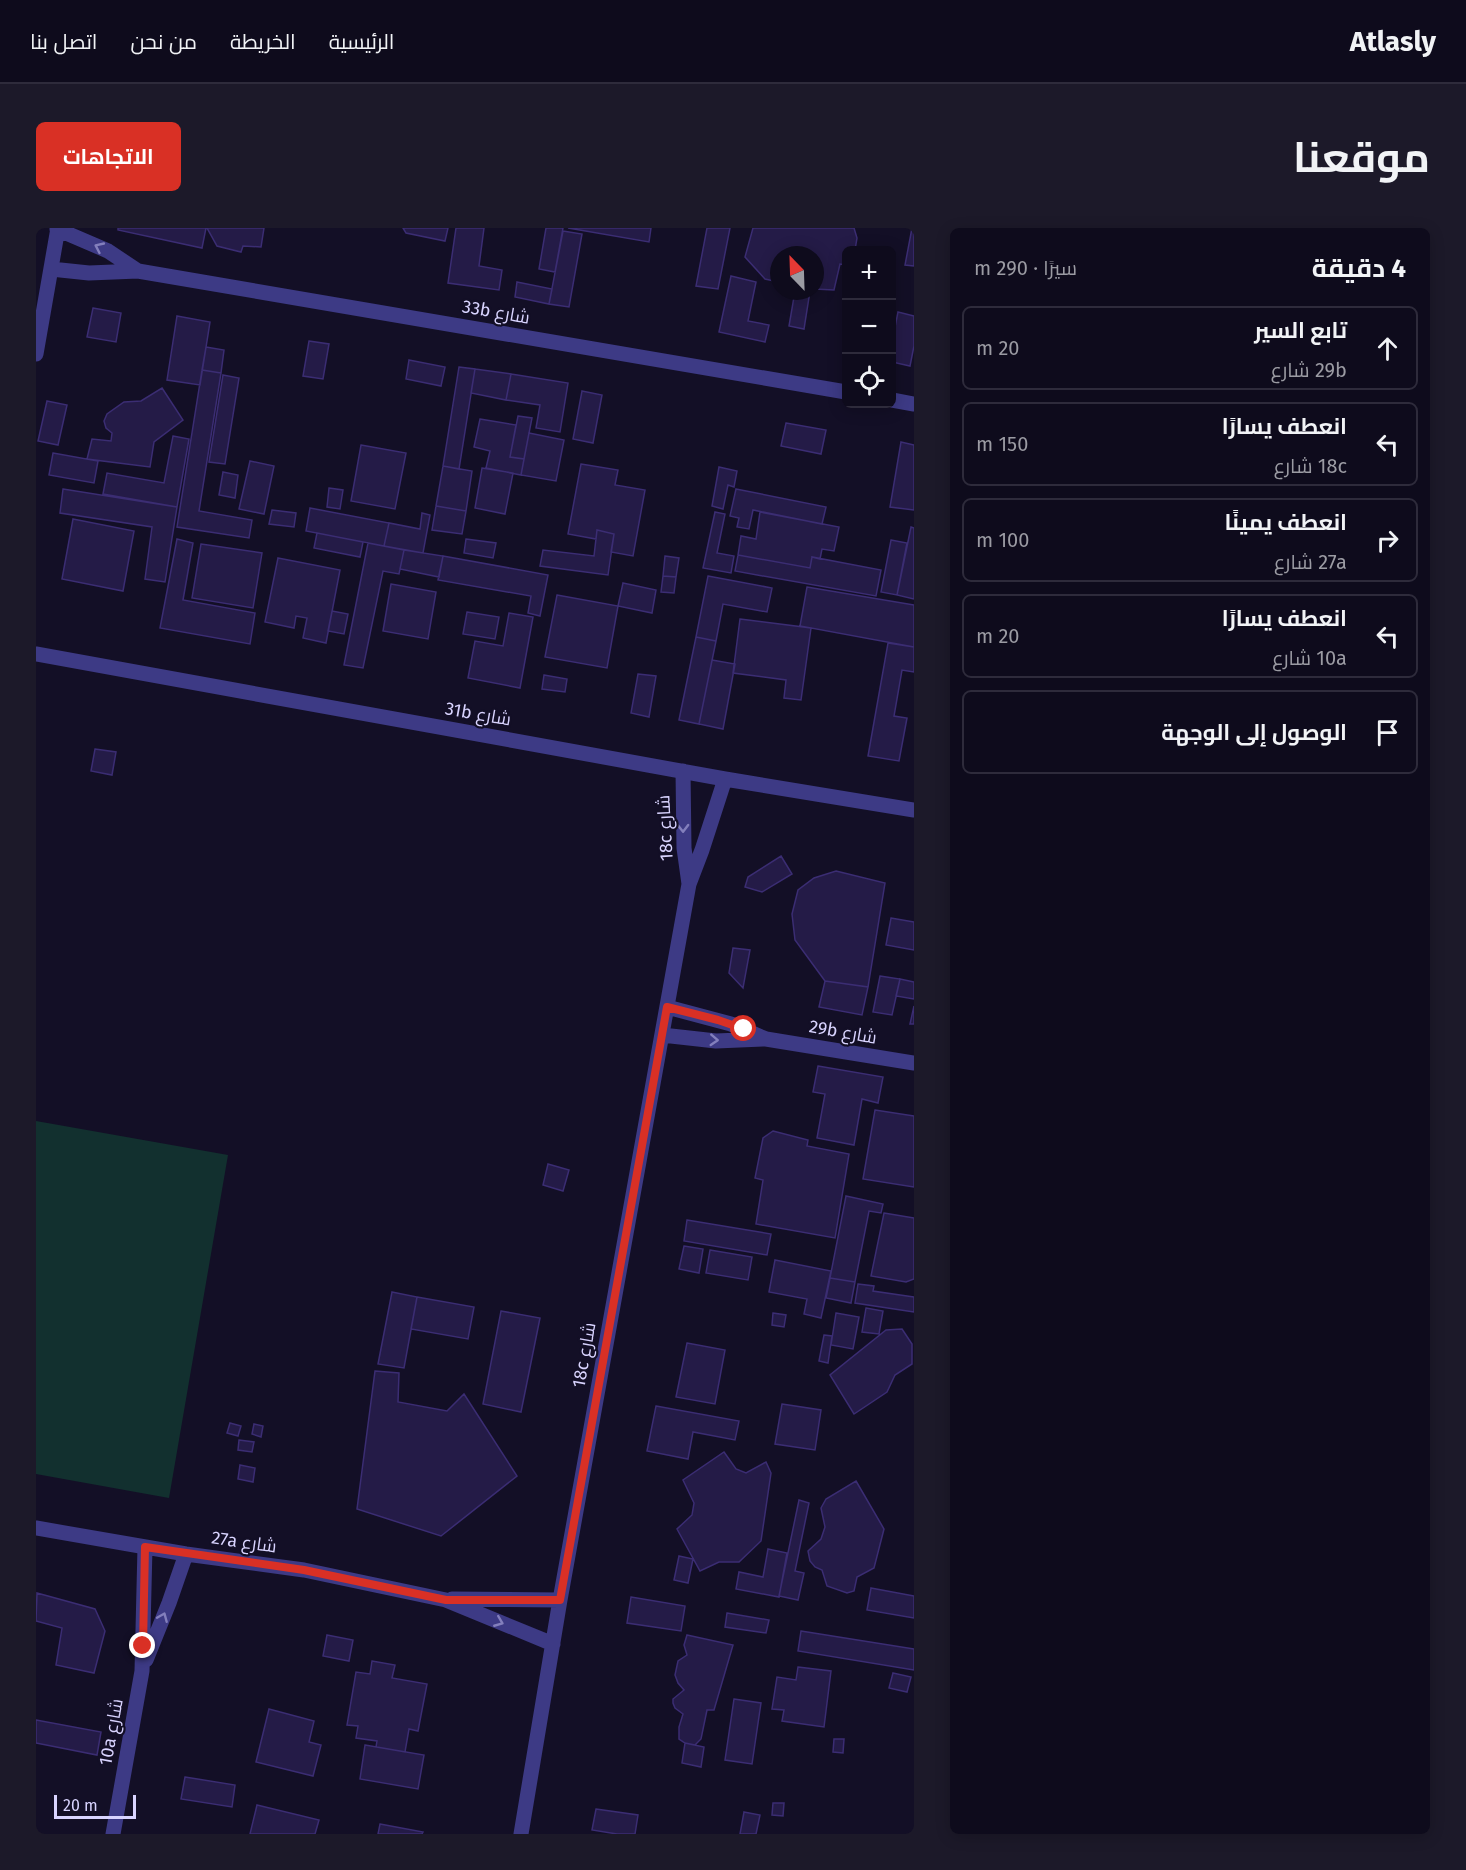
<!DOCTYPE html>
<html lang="ar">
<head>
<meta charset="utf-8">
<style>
  body { margin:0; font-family:"Fira Sans",Cairo,sans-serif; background:#1c1929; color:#f1f3f6; direction:rtl }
  .controls { position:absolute; right:18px; top:18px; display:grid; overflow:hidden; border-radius:9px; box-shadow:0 3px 15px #0003 }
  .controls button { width:54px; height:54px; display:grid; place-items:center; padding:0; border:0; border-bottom:2px solid #2e2b3b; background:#0e0b1c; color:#f1f3f6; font:30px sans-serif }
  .compass { position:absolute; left:734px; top:18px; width:54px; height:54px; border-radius:50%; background:#0e0b1c; box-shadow:0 3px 15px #0003; rotate:337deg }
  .scale { position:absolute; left:18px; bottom:15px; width:82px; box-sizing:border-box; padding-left:6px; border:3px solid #d9d4ff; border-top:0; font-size:16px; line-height:21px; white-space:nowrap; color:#d9d4ff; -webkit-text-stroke:4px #130f26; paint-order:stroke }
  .stop { position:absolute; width:18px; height:18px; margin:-14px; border:4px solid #d93025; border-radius:50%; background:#fff }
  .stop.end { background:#d93025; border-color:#fff; box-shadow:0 2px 6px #0008 }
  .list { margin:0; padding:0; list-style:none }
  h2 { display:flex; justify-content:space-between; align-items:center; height:78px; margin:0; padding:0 24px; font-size:26px }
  h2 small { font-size:20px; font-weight:400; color:#9b9ba3 }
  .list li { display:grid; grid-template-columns:39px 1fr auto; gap:18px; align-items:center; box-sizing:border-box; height:84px; margin:0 12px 12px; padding:0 12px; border:2px solid #2e2b3b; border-radius:9px }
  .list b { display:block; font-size:22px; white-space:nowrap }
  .list p { margin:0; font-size:20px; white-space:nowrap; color:#9b9ba3 }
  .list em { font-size:20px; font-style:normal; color:#9b9ba3 }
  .icon { flex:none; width:33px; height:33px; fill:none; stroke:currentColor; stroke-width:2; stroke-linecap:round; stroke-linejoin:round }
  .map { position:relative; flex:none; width:878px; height:1606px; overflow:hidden; direction:ltr; border-radius:9px }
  header { display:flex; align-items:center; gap:36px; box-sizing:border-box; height:84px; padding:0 30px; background:#0e0b1c; border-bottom:2px solid #2e2b3b }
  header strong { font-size:28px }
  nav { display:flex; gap:33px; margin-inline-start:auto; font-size:21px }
  .intro { display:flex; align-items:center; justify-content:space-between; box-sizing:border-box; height:144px; padding:0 36px }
  h1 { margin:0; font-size:42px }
  .button { padding:15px 27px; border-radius:9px; background:#d93025; color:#fff; font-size:21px; font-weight:700 }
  main { display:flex; gap:36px; padding:0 36px }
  aside { flex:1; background:#0e0b1c; border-radius:9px; box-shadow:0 3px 15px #0003 }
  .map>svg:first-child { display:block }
  .green { fill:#12302f }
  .building { fill:#241b47; stroke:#3b2d73; stroke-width:1.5 }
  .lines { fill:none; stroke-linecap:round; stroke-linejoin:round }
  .street { stroke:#3d3a85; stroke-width:15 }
  .oneway { stroke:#837fbc }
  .route { stroke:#d93025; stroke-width:8 }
  .labels { text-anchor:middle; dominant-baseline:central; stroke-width:4.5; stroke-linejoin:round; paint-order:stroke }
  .street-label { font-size:18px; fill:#d9d4ff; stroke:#130f26 }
</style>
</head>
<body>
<header>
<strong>Atlasly</strong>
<nav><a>الرئيسية</a><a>الخريطة</a><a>من نحن</a><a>اتصل بنا</a></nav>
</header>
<div class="intro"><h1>موقعنا</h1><a class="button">الاتجاهات</a></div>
<main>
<aside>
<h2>4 دقيقة<small>سيرًا · 290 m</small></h2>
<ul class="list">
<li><svg class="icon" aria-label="ahead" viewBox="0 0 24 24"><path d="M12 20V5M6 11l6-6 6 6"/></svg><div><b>تابع السير</b><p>29b شارع</p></div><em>20 m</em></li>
<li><svg class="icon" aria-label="left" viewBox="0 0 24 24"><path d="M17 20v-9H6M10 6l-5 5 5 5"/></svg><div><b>انعطف يسارًا</b><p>18c شارع</p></div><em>150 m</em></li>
<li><svg class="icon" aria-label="right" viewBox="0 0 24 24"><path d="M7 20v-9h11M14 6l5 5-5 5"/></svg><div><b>انعطف يمينًا</b><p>27a شارع</p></div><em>100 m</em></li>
<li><svg class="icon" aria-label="left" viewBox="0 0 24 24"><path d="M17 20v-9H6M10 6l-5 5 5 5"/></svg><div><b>انعطف يسارًا</b><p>10a شارع</p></div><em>20 m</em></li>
<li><svg class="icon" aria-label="arrive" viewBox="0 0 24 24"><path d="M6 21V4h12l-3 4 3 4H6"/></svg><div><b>الوصول إلى الوجهة</b></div></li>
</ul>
</aside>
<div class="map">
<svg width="878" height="1606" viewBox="0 0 878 1606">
  <rect width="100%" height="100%" fill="#130f26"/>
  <!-- green -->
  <path class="green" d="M0,893l192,34 -59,343 -133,-24z"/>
  <!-- building -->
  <path class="building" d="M82,0h88l-4,20 -84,-18z
    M171,0h57l-3,19 -18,-1 -2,6 -24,-6z
    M367,0h45l-3,13 -39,-8z
    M420,0h28l-5,38 23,4 -3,20 -51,-7z
    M510,0h17l-8,44 -16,-3z
    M532,0h83l-2,14z
    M671,0h23l-12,61 -22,-3z
    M717,0h101l3,10 -2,12h-9v15l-6,-1 -6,26 -19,-1v-34h-36v27l-14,-3 -20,-22z
    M876,0h2v38l-9,-1z
    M527,3l19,3 -13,73 -20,-3z
    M695,48l25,6 -8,39 21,4 -4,17 -46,-10z
    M481,54l35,7 -3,15 -34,-7z
    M759,63h15l-6,38 -15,-3z
    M57,80l28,5 -5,29 -29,-5z
    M862,84l16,4v30l-4,20 -18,-4v-20z
    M141,88l33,6 -10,63 -33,-5z
    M273,113l20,3 -6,35 -20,-3z
    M170,119l18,3 -3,23 -19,-3z
    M373,132l36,7 -4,19 -35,-7z
    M423,139l16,2 -16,100 -16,-3z
    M439,141l36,5 -5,26 -35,-7z
    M166,142l19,3 -22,138 53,9 -3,18 -72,-11z
    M475,146l57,9 -8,49 -24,-4 4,-23 -34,-5z
    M187,147l16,3 -14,86 -16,-2z
    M126,160l21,32 -29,22 -4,25 -63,-8 5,-20 19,2 1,-8 -6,-5 -2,-7 3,-7 17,-12 17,-1z
    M546,163l20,4 -9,48 -20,-4z
    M11,173l20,4 -9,40 -20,-4z
    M482,188l14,2 -8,41 -14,-2z
    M444,191l36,6 -6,32 14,2 -3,16 -35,-7 4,-17 -16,-4z
    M750,195l40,7 -5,24 -40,-8z
    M493,205l35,7 -8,41 -35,-6z
    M137,208l16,3 -12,68 -74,-13 4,-21 57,10z
    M865,214l13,3v65l-24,-3z
    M325,217l45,8 -11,56 -44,-8z
    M17,225l45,8 -4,22 -45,-8z
    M214,233l24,5 -10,48 -25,-5z
    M545,236l37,6 -3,15 30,5 -12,66 -22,-4 3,-18 -17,-4 -1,9 -28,-5z
    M407,238l29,5 -6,40 -30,-5z
    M683,239l18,4 -3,16 -6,-2 -5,24 -11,-3z
    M446,240l31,5 -8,41 -30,-6z
    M187,244l15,3 -3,23 -16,-3z
    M293,260l14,2 -3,19 -13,-2z
    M27,261l114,18 -12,75 -20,-3 7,-52 -92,-14z
    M700,261l90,18 -4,17 -69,-14 -4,19 -12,-2 2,-9 -9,-2z
    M400,278l30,5 -4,23 -30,-4z
    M274,280l79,15 -5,23 -78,-15z
    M236,282l24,3 -2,14 -25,-3z
    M679,284l10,2 -8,39 17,3 -3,17 -28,-5z
    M724,284l79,15 -5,24 -12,-2 -2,10 -8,-2 -2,11 -72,-13 3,-19 15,3z
    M386,285l8,2 -7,38 -39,-7 5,-23 31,6z
    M37,291l61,12 -11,60 -61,-12z
    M875,299l3,1v71l-17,-4z
    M561,302l17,4 -6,41 -68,-9 3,-16 51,6z
    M281,305l46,9 -3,15 -46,-9z
    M141,311l16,4 -10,57 72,13 -5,31 -90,-16z
    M430,311l30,4 -3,15 -29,-5z
    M855,312l16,3 -10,52 -16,-3z
    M332,315l36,7 -5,24 -16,-3 -20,97 -19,-3z
    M165,316l61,9 -9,55 -61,-10z
    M368,322l39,6 -4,21 -39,-8z
    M702,327l72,13 2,-11 69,13 -5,26 -141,-25z
    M407,328l105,19 -8,41 -12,-3 3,-17 -93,-16z
    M629,328l14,2 -3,19 -13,-1z
    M242,330l62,12 -14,73 -23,-5 4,-20 -11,-2 -2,12 -29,-6z
    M627,348l13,1 -2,16 -13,-1z
    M672,348l64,12 -5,24 -44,-8 -7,37 -20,-4z
    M587,355l33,7 -4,23 -34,-7z
    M355,356l45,8 -8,47 -45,-8z
    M771,359l107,18v42l-114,-21z
    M521,367l61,11 -11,62 -62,-11z
    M296,383l16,3 -4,20 -16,-3z
    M431,384l32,5 -4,22 -32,-5z
    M473,385l24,4 -13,71 -52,-10 7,-37 28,5z
    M704,391l71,9 -10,72 -17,-2 2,-18 -53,-7z
    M660,409l20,4 -17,83 -20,-4z
    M852,415l26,4v25l-12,-2 -8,46 13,2 -8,43 -31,-5z
    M676,432l23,4 -12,65 -24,-5z
    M602,446l18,2 -7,41 -18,-4z
    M508,447l23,4 -2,13 -23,-3z
    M59,521l21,3 -4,23 -21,-4z
    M745,628l11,18 -30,18 -17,-5 3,-10z
    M800,643l49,12 -17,104 -43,-6 -30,-41 -3,-26 6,-24 16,-12z
    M855,690l23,4v28l-28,-5z
    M697,720l17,2 -7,38 -14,-15z
    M844,748l20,3 -8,36 -19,-3z
    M864,751l14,3v17l-18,-3z
    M789,753l43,6 -6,28 -43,-8z
    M878,778v18h-4z
    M782,838l65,11 -5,26 -16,-4 -8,46 -37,-7 8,-44 -12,-2z
    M839,882l39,6v71l-51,-8z
    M737,903l35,9 -1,6 42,8 -14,84 -79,-14 7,-44 -8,-2 8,-40z
    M512,936l21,6 -6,21 -20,-6z
    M810,968l37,8 -2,9 -12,-2 -14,71 -25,-4z
    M848,985l30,5v61l-8,3 -35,-6z
    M651,992l84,14 -4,21 -83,-14z
    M648,1018l19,3 -4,24 -20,-4z
    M674,1022l42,7 -4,23 -42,-7z
    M739,1032l56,11 -10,47 -17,-4 3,-15 -38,-7z
    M794,1050l25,4 -4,21 -25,-5z
    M822,1056l16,2 -1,5 41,6v15l-59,-9z
    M356,1064l25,5 -13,71 -26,-4z
    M381,1069l57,10 -6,32 -57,-10z
    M830,1080l17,3 -4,23 -17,-2z
    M465,1083l39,7 -19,94 -38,-8z
    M737,1085l13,2 -2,12 -12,-2z
    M800,1085l23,4 -6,32 -22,-4z
    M866,1101l10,15v20l-17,11 -8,17 -33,22 -24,-39 56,-45z
    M788,1107l8,1 -4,27 -9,-2z
    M651,1115l38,7 -10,54 -39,-7z
    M339,1143l24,2 -1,29 49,9 17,-17 53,82 -76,60 -84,-27z
    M746,1176l39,6 -6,40 -40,-6z
    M620,1178l83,15 -4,19 -42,-8 -5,27 -41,-8z
    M194,1195l11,3 -3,10 -11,-3z
    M218,1196l9,2 -2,11 -9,-3z
    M203,1212l15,2 -2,10 -14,-2z
    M688,1224l12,17 10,4 20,-11 5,11 -10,68 -22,21h-20l-19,9 -23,-42 15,-14 2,-12 -11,-23z
    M204,1237l15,3 -2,14 -15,-3z
    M820,1253l28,48 -10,39 -17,9 -3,14 -7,2 -20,-7 -5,-16 -7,-3 -5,-6 -2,-10 13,-12 4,-12 -4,-19 5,-9z
    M763,1272l10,3 -14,68 9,2 -6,27 -19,-4z
    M732,1321l19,4 -8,44 -43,-8 3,-17 24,5z
    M643,1328l14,3 -5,24 -14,-3z
    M835,1360l43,8v22l-47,-8z
    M1,1365l58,16 10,22 -11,42 -38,-8 6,-37 -26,-7z
    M595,1369l54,9 -4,25 -54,-8z
    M691,1385l42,7 -3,13 -41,-6z
    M765,1403l113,18v21l-116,-19z
    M291,1407l26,5 -4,21 -26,-5z
    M651,1407l46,10 -19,65h-7l-6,29 -6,6 -10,-2 -6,-4v-12l4,-13 -8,-6 -2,-5v-4l11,-9 -6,-7 -3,-8 3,-14 9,-6 -3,-10z
    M336,1433l23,4 -3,13 35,6 -9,47 -9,-2 -4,23 -29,-5 1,-6 -21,-3 2,-12 -11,-1 9,-53 14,2z
    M762,1439l33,4 -7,56 -42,-6 2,-11 -12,-1 5,-32 19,3z
    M857,1445l18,4 -4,15 -18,-4z
    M698,1471l27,4 -9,61 -27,-4z
    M233,1481l45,12 -5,21 12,3 -8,31 -57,-14z
    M0,1492l65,12 -4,23 -61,-12z
    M798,1511h10l-1,14 -10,-1z
    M649,1515l19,4 -3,20 -19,-4z
    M329,1517l59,10 -6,34 -58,-10z
    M149,1549l50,8 -3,22 -51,-8z
    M737,1575h11l-1,13 -11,-1z
    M221,1577l62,15 -4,14h-65z
    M560,1581l42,6 -3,19h-18l-25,-4z
    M708,1584l16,3 -4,19h-16z
    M344,1596l43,8 -1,2h-44z"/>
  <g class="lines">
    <!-- street -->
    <path class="street" d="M21,1l51,22 30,20
      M15,41l38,4 49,-2 708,121
      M0,126l22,-126
      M856,172l22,4
      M0,426l689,125 189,31
      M647,543l1,77 5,36
      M631,779l64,17 35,15 148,24
      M626,807l54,6 47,-2
      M0,1300l150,26 118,16 142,30 107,44
      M416,1371l108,1
      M110,1432l23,-57 17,-49
      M77,1606l29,-163 3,-124
      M485,1606l39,-234 129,-716 13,-34 23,-71"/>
  </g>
  <!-- one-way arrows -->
  <defs><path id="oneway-chevron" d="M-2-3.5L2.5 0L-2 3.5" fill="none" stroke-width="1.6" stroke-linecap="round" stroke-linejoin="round" transform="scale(1.5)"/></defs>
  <g class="oneway">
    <use href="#oneway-chevron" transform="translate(63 19) rotate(-155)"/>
    <use href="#oneway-chevron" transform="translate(647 600) rotate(89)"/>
    <use href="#oneway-chevron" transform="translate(678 812) rotate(3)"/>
    <use href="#oneway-chevron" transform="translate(127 1389) rotate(-67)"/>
    <use href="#oneway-chevron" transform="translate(463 1394) rotate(22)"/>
  </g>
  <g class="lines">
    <!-- route -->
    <path class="route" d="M107,1418l2,-99 159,23 142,30h114l107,-593 51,13 26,9"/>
  </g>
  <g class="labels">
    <!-- street labels -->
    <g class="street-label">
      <text transform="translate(460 84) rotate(10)">33b شارع</text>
      <text transform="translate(442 486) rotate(10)">31b شارع</text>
      <text transform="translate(629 600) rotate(-93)">18c شارع</text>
      <text transform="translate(807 804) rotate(10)">29b شارع</text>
      <text transform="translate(548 1127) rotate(-80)">18c شارع</text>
      <text transform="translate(208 1314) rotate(8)">27a شارع</text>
      <text transform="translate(75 1504) rotate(-80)">10a شارع</text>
    </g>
  </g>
</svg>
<div class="controls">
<button>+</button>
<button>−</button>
<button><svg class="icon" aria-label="locate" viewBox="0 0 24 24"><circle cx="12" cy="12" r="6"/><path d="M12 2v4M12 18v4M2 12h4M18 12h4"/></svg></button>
</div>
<svg class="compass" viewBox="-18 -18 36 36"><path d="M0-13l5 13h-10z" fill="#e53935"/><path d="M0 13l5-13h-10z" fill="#9b9ba3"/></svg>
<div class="scale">20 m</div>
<div class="stop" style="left:708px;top:801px"></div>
<div class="stop end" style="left:107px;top:1418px"></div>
</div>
</main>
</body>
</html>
